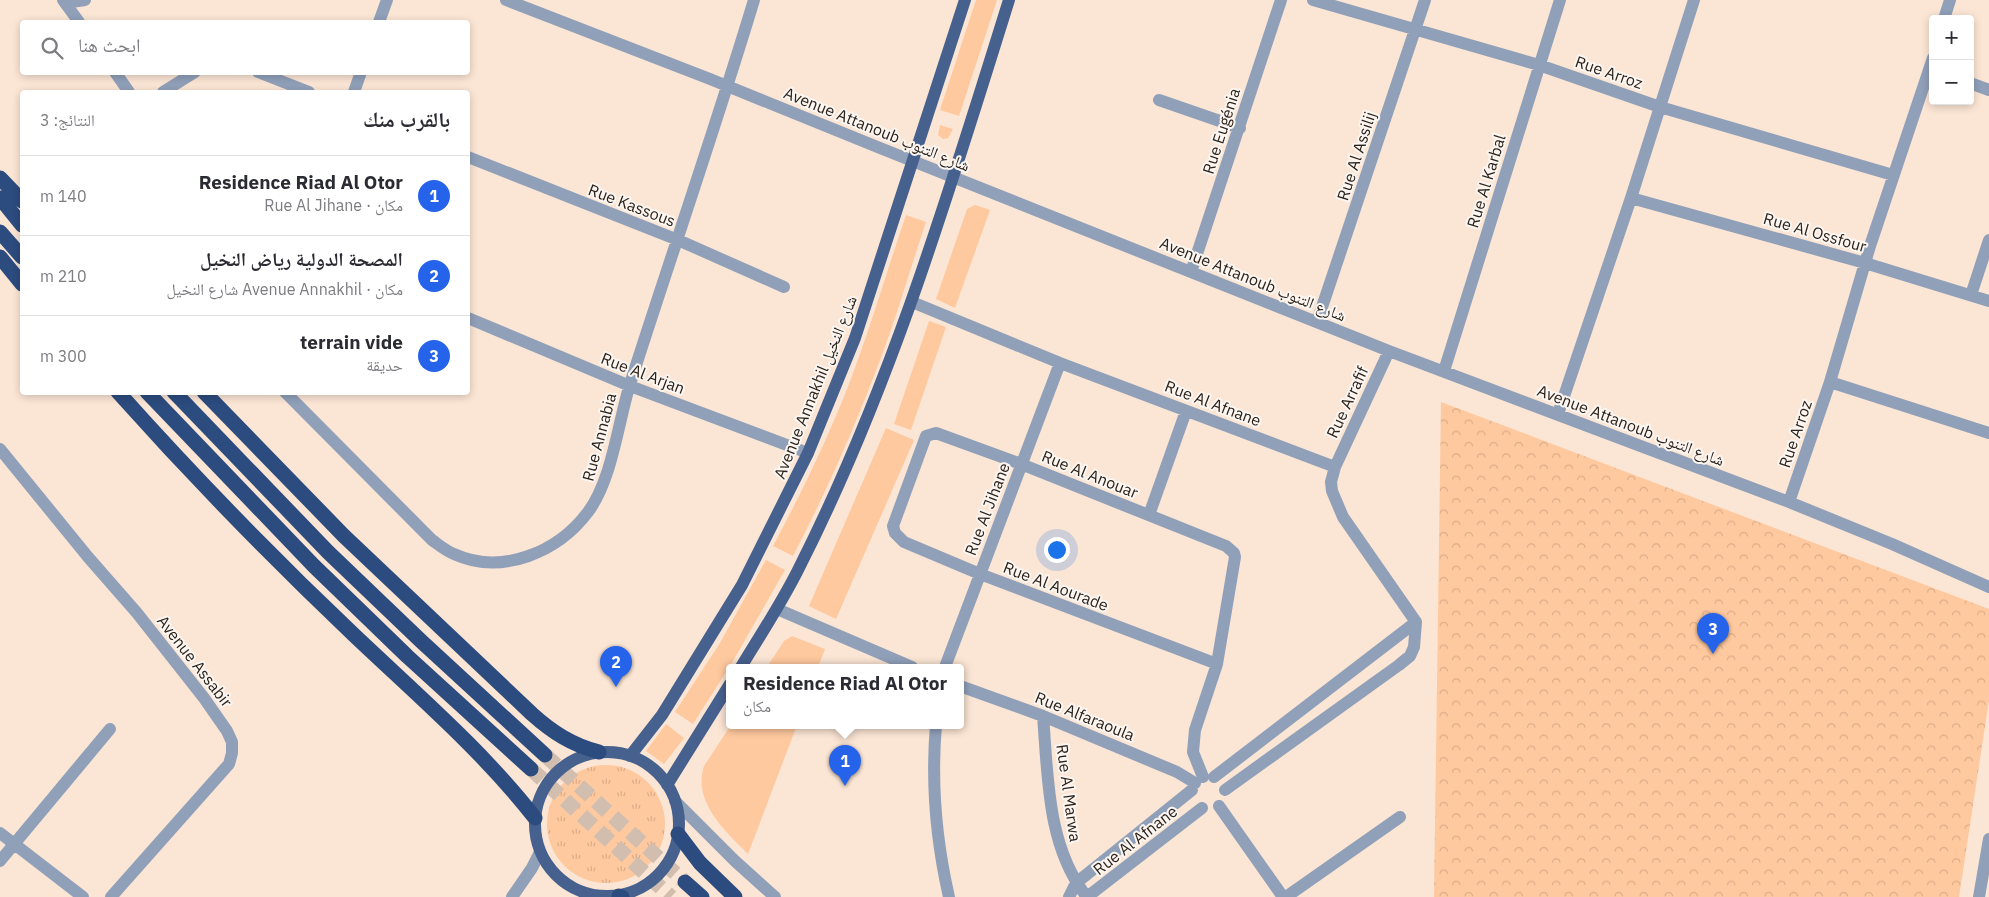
<!DOCTYPE html>
<html lang="ar">
<head>
<meta charset="utf-8">
<style>
  body { margin:0; font-family:"IBM Plex Sans","Noto Naskh Arabic",sans-serif; background:#f2f2f3; color:#2b2b33; direction:rtl }
  .controls { position:absolute; right:15px; top:15px; display:grid; overflow:hidden; border-radius:5px; box-shadow:0 2px 8px #0003 }
  .controls button { width:45px; height:45px; display:grid; place-items:center; padding:0; border:0; border-bottom:1px solid #e1e1e2; background:#fff; color:#2b2b33; font:25px sans-serif }
  .you { position:absolute; left:1056px; top:549px; width:18px; height:18px; margin:-12px; border:4px solid #fff; border-radius:50%; background:#1a73e8; box-shadow:0 0 0 8px #1a73e833 }
  .badge { display:grid; place-items:center; width:32px; height:32px; border-radius:50%; background:#2563eb; color:#fff; font-size:16px; font-weight:700 }
  .pin { position:absolute; translate:-50% -41px; filter:drop-shadow(0 1px 2px #0008) }
  .pin::after { content:''; position:absolute; top:26px; width:18px; height:15px; background:inherit; clip-path:polygon(0 0,100% 0,50% 100%) }
  .popup { position:absolute; left:726px; top:664px; width:238px; height:65px; box-sizing:border-box; display:grid; place-content:center; border-radius:5px; background:#fff; filter:drop-shadow(0 1px 4px #0005); font-size:16px; white-space:nowrap; color:#7c7c81 }
  .popup b { font-size:19px; color:#2b2b33 }
  .popup::after { content:''; position:absolute; left:50%; top:100%; margin-left:-10px; border:10px solid transparent; border-top-color:#fff }
  .list { margin:0; padding:0; list-style:none }
  h2 { display:flex; justify-content:space-between; align-items:center; height:65px; margin:0; padding:0 20px; font-size:21px }
  h2 small { font-size:16px; font-weight:400; color:#7c7c81 }
  .list li { display:grid; grid-template-columns:32px 1fr auto; gap:15px; align-items:center; box-sizing:border-box; height:80px; padding:0 20px; border-top:1px solid #e1e1e2 }
  .list b { display:block; font-size:19px; white-space:nowrap }
  .list p { margin:0; font-size:16px; white-space:nowrap; color:#7c7c81 }
  .list em { font-size:16px; font-style:normal; color:#7c7c81 }
  .icon { flex:none; width:28px; height:28px; fill:none; stroke:currentColor; stroke-width:2; stroke-linecap:round; stroke-linejoin:round }
  .map { position:relative; flex:none; width:1989px; height:897px; overflow:hidden; direction:ltr }
  .search { position:absolute; background:#fff; box-shadow:0 2px 8px #0003; left:20px; top:20px; width:450px; height:55px; display:flex; align-items:center; gap:12px; box-sizing:border-box; padding:0 18px; border-radius:5px; color:#7c7c81; font-size:19px }
  .panel { position:absolute; background:#fff; box-shadow:0 2px 8px #0003; left:20px; top:90px; width:450px; height:305px; border-radius:5px; direction:rtl }
  .map>svg:first-child { display:block }
  .grass { fill:url(#grass-tufts) }
  .forest { fill:url(#forest-crowns) }
  .garden { fill:#ffc99f }
  .lines { fill:none; stroke-linecap:round; stroke-linejoin:round }
  .highway-tunnel { stroke:#d2beaf; stroke-width:15; stroke-dasharray:15 8; stroke-linecap:butt }
  .minor { stroke:#90a0b9; stroke-width:12 }
  .major { stroke:#47618e; stroke-width:12 }
  .highway { stroke:#2c4b7e; stroke-width:15 }
  .labels { text-anchor:middle; dominant-baseline:central; stroke-width:4; stroke-linejoin:round; paint-order:stroke }
  .street-label { font-size:16px; fill:#2c221a; stroke:#fbf6f1 }
</style>
</head>
<body>
<div class="map">
<svg width="1989" height="897" viewBox="0 0 1989 897">
  <defs>
    <pattern id="grass-tufts" width="24" height="20" patternUnits="userSpaceOnUse" patternTransform="scale(1.25)"><rect width="24" height="20" fill="#ffc99f"/><path d="M3 7l-1-3M5 7V3M7 7l1-3M15 17l-1-3M17 17v-4M19 17l1-3" fill="none" stroke="#dbac88"/></pattern>
    <pattern id="forest-crowns" width="20" height="18" patternUnits="userSpaceOnUse" patternTransform="scale(1.25)"><rect width="20" height="18" fill="#ffc99f"/><path d="M2 6a3 3 0 1 1 6 0M12 15a3 3 0 1 1 6 0" fill="none" stroke="#dbac88"/></pattern>
  </defs>
  <rect width="100%" height="100%" fill="#fbe5d4"/>
  <!-- grass -->
  <path class="grass" d="M547 824a59 59 0 1 1 118 0a59 59 0 1 1-118 0Z"/>
  <!-- forest -->
  <path class="forest" d="M1441,402l548,207v91l-30,197h-525z"/>
  <!-- garden -->
  <path class="garden" d="M976,0h21l-38,116 -19,-6z
    M940,125l13,4 -5,9 -5,1 -5,-4z
    M975,205l15,5 -35,98 -19,-9 31,-90z
    M906,215l20,7c-15,44 -28,90 -44,133 -26,69 -55,136 -89,201l-20,-10c28,-52 54,-106 76,-162 21,-55 38,-113 57,-169z
    M929,321l17,6 -35,103 -17,-6z
    M886,428l28,12 -78,179 -27,-13z
    M766,560l19,10 -52,91 -40,63 -18,-12 45,-69z
    M792,636l33,13 -7,18h-51l17,-26z
    M666,724l18,14 -20,26 -18,-13z
    M731,725h66l-49,129c-22,-22 -56,-52 -44,-88z"/>
  <g class="lines">
    <!-- highway-tunnel -->
    <path class="highway-tunnel" d="M545,755l140,127
      M531,769l140,128"/>
    <!-- minor -->
    <path class="minor" d="M63,0l16,22
      M506,0l204,79 170,69 509,203 400,151 103,42 97,43
      M1313,0l226,65 121,42 233,68
      M65,3l20,-3
      M1944,19l6,-19
      M379,22l8,-22
      M115,72l14,20
      M258,72l51,20
      M1970,83l19,7
      M163,92l32,-20
      M354,92l7,-20
      M1159,100l81,28
      M468,157l210,83 106,47
      M1631,198l234,65 124,38
      M1191,272l90,-272
      M1971,295l18,-55
      M912,302l148,61 275,104
      M468,318l162,68 178,67
      M1317,322l108,-322
      M1444,371l116,-371
      M1830,382l159,51
      M285,392l147,148c7,5 14,11 22,14 48,22 104,-2 134,-42 24,-32 30,-89 42,-128 41,-128 85,-255 124,-384
      M1558,414l73,-216 63,-198
      M0,449l88,108 49,56 67,85 23,33 5,11v11l-3,11 -118,133
      M1789,502l41,-120 40,-136 63,-188
      M1149,515l37,-104
      M777,609l135,58
      M945,667l115,-304
      M960,686l83,30 134,56 18,11
      M1043,716c5,61 4,131 44,181
      M936,725c-5,58 0,115 13,172
      M1203,777l-10,-25 2,-22 22,-66 18,-107 -1,-4 -8,-7 -205,-82 -85,-31 -10,3 -33,90 2,7 9,9 76,32 237,90
      M1214,777l202,-155
      M1225,790l174,-125 11,-9 4,-9 2,-25 -73,-105 -11,-26 -1,-9 4,-15 54,-116
      M675,801l60,60 40,36
      M1219,806l64,91
      M0,833l83,64
      M0,861l110,-132
      M512,897l20,-29 8,-16
      M587,897l5,-2
      M1069,897l7,-14 116,-93
      M1087,897l115,-89
      M1286,897l114,-80
      M1979,897l10,-58"/>
    <!-- major -->
    <path class="major" d="M741,667c20,-33 42,-66 59,-101 91,-180 149,-374 209,-566
      M535 824a72 72 0 1 1 144 0a72 72 0 1 1-144 0Z
      M630,756l32,-41 80,-130 66,-132 47,-115 110,-338
      M667,785l63,-101"/>
    <!-- highway -->
    <path class="highway" d="M0,178l22,23
      M0,198l22,27
      M0,232l22,25
      M0,257l22,27
      M118,392c75,84 154,165 235,242 62,59 129,116 182,184
      M147,392l167,174 93,90 124,113
      M174,392l154,160 93,89 124,114
      M204,392l140,144 188,178c20,18 40,31 67,38
      M678,834l22,29 35,34
      M685,882l17,15
      M619,896l3,1"/>
  </g>
  <g class="labels">
    <!-- street labels -->
    <g class="street-label">
      <text transform="translate(1609 72) rotate(19)">Rue Arroz</text>
      <text transform="translate(877 129) rotate(22)">Avenue Attanoub شارع التنوب</text>
      <text transform="translate(1221 131) rotate(-72)">Rue Eugénia</text>
      <text transform="translate(1356 156) rotate(-72)">Rue Al Assilij</text>
      <text transform="translate(1486 181) rotate(-73)">Rue Al Karbal</text>
      <text transform="translate(632 205) rotate(21)">Rue Kassous</text>
      <text transform="translate(1815 232) rotate(16)">Rue Al Ossfour</text>
      <text transform="translate(1253 279) rotate(22)">Avenue Attanoub شارع التنوب</text>
      <text transform="translate(643 373) rotate(21)">Rue Al Arjan</text>
      <text transform="translate(815 387) rotate(-68)">Avenue Annakhil شارع النخيل</text>
      <text transform="translate(1347 402) rotate(-65)">Rue Arrafif</text>
      <text transform="translate(1213 403) rotate(21)">Rue Al Afnane</text>
      <text transform="translate(1631 425) rotate(21)">Avenue Attanoub شارع التنوب</text>
      <text transform="translate(1795 434) rotate(-71)">Rue Arroz</text>
      <text transform="translate(599 437) rotate(-75)">Rue Annabia</text>
      <text transform="translate(1090 474) rotate(22)">Rue Al Anouar</text>
      <text transform="translate(987 509) rotate(-69)">Rue Al Jihane</text>
      <text transform="translate(1056 586) rotate(21)">Rue Al Aourade</text>
      <text transform="translate(195 661) rotate(52)">Avenue Assabir</text>
      <text transform="translate(1085 716) rotate(22)">Rue Alfaraoula</text>
      <text transform="translate(1069 793) rotate(82)">Rue Al Marwa</text>
      <text transform="translate(1135 840) rotate(-38)">Rue Al Afnane</text>
    </g>
  </g>
</svg>
<div class="controls">
<button>+</button>
<button>−</button>
</div>
<div class="you"></div>
<div class="pin badge" style="left:845px;top:786px">1</div>
<div class="popup"><b>Residence Riad Al Otor</b>مكان</div>
<div class="pin badge" style="left:616px;top:687px">2</div>
<div class="pin badge" style="left:1713px;top:654px">3</div>
<div class="search"><svg class="icon" aria-label="search" viewBox="0 0 24 24"><circle cx="10" cy="10" r="6"/><path d="M15 15l6 6"/></svg>ابحث هنا</div>
<section class="panel">
<h2>بالقرب منك<small>النتائج: 3</small></h2>
<ul class="list">
<li><span class="badge">1</span><div><b>Residence Riad Al Otor</b><p>مكان · Rue Al Jihane</p></div><em>140 m</em></li>
<li><span class="badge">2</span><div><b>المصحة الدولية رياض النخيل</b><p>مكان · Avenue Annakhil شارع النخيل</p></div><em>210 m</em></li>
<li><span class="badge">3</span><div><b>terrain vide</b><p>حديقة</p></div><em>300 m</em></li>
</ul>
</section>
</div>
</body>
</html>
